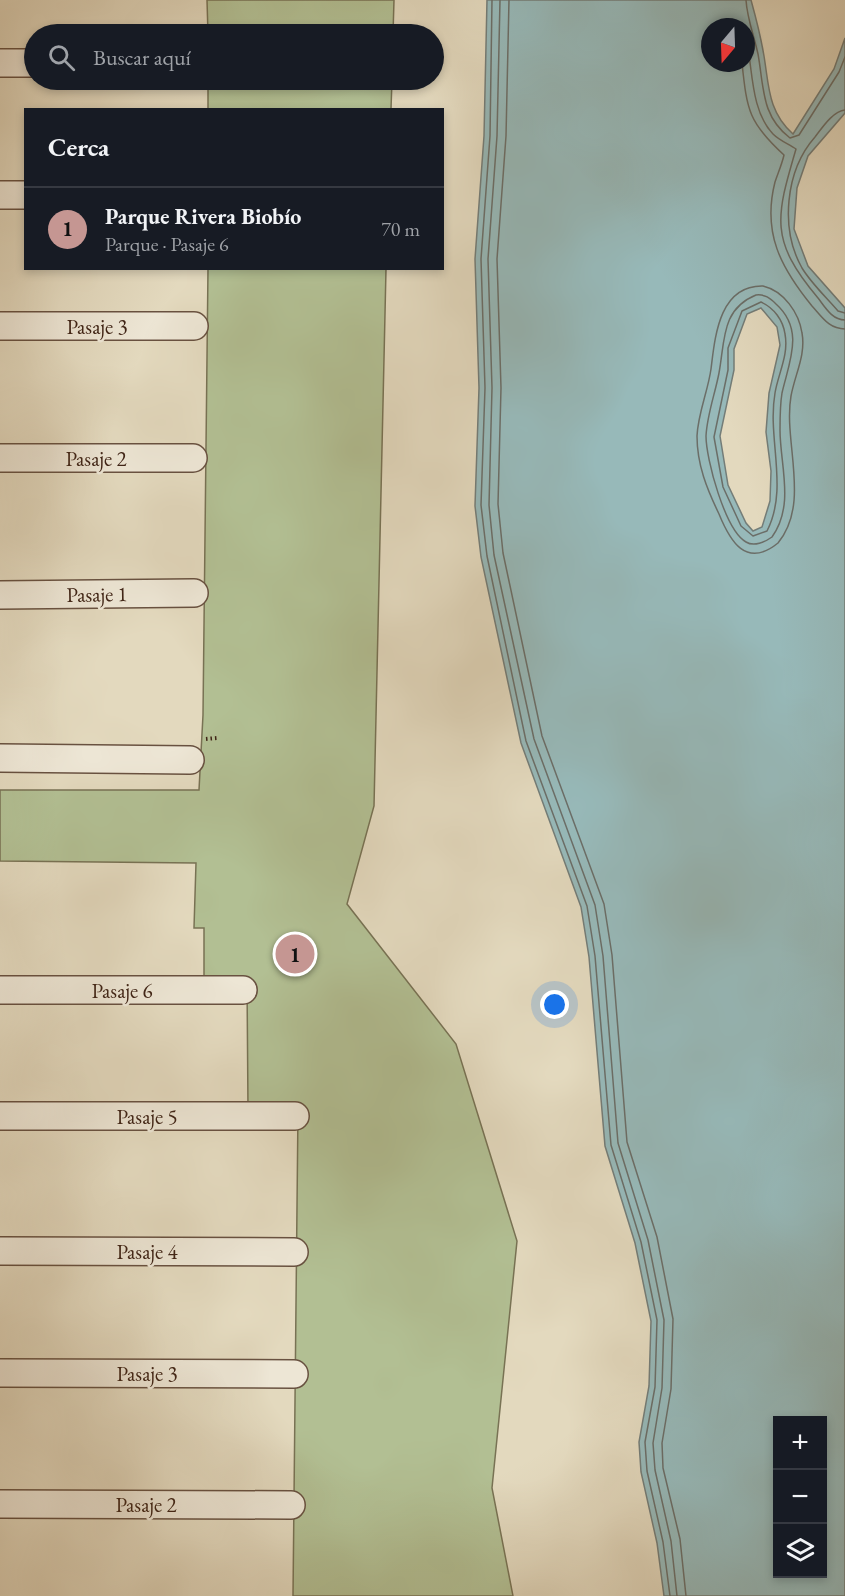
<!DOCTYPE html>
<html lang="es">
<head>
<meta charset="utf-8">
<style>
  body { margin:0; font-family:"EB Garamond",serif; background:#242831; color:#f1f3f6 }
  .controls { position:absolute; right:18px; bottom:18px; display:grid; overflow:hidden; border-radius:0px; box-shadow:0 3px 9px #0003 }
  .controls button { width:54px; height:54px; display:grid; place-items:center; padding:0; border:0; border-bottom:2px solid #363941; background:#171b24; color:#f1f3f6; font:30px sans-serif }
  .compass { position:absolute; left:701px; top:18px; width:54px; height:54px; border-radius:50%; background:#171b24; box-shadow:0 3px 9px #0003; rotate:199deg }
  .you { position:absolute; left:555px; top:1005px; width:21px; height:21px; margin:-15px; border:4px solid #fff; border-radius:50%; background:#1a73e8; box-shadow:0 0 0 9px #1a73e833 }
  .badge { display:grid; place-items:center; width:39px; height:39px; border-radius:50%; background:#c59692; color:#111; font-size:20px; font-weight:700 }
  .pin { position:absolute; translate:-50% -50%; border:3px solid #fff; box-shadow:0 2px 6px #0006 }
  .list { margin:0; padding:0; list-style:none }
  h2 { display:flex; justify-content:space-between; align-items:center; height:78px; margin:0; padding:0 24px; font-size:26px }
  h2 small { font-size:20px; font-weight:400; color:#9ea1a6 }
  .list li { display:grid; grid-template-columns:39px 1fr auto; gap:18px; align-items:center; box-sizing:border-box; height:84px; padding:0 24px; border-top:2px solid #363941 }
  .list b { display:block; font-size:22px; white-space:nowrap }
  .list p { margin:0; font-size:20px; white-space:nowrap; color:#9ea1a6 }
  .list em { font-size:20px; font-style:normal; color:#9ea1a6 }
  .icon { flex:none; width:33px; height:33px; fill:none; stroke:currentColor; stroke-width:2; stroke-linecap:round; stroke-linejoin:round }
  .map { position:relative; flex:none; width:845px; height:1596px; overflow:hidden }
  .search { position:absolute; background:#171b24; box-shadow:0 3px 9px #0003; left:24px; top:24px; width:420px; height:66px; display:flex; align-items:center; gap:15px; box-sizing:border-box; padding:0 21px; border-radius:33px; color:#9ea1a6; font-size:22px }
  .panel { position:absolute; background:#171b24; box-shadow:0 3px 9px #0003; left:24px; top:108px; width:420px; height:162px; border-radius:0px }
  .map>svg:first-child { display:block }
  .green { fill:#b2bf93; stroke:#787254; stroke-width:1.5 }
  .water { fill:#97b9b9; stroke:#747d78; stroke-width:1.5; fill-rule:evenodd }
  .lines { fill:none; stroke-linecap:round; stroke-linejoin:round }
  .shore { stroke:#6b6e68; stroke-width:1.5 }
  .street-casing { stroke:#685140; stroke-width:30 }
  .path { stroke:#3f2416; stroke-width:4; stroke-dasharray:1.5 3; stroke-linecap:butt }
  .street { stroke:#ede6d5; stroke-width:27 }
  .labels { text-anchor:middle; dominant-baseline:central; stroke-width:5; stroke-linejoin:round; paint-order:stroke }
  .street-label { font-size:21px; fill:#3f2416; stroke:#ede6d5 }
</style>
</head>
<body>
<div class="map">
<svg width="845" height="1596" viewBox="0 0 845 1596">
  <rect width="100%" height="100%" fill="#e3d9be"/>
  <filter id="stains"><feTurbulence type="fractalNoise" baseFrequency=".00333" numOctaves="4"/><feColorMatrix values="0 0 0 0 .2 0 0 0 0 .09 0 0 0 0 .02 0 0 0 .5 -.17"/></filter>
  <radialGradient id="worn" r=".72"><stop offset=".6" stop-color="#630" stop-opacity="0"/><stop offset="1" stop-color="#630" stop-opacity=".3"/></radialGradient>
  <!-- green -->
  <path class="green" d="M207,0h187l-1,34h-185z
    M208,80h184l-1,29h-183z
    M208,269h178l-12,537 -27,98 109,140 61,197 -25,247 21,108h-220l5,-486 -50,-1 -1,-129 -43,1v-53h-10l2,-65 -196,-2v-71h199l4,-75z"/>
  <!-- water -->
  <path class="water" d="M487,0h264c5,18 10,38 13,56 5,30 4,56 29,78l41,-65 11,-31v75l-37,43 -11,32 -3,41 14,37 37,42v1288h-181l-7,-53 -16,-71 -2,-30 10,-56 2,-65 -16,-78 -30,-97 -16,-189 -8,-50 -60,-164 -40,-186 -6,-51 4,-118 -4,-129 9,-123zM710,27h36v36h-36zM761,308l16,19 3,18 -11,48 -3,39 5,39 -1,30 -8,26 -9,4 -7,-8 -18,-38 -8,-49 14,-66v-21l13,-35zM778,1420h44v154h-44z"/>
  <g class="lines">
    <!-- shore -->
    <path class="shore" d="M492,0l-2,136 -9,123 4,129 -4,117 6,51 39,185 61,165 8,50 16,189 30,97 16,78 -2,67 -10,55 2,29 16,71 7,54
      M500,0l-3,136 -9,123 4,129 -3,117 5,50 40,184 61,166 8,51 15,187 30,97 16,80 -2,68 -9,55 2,27 16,71 6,55
      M509,0l-3,136 -9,123 4,129 -3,116 5,49 39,183 62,168 8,51 15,187 30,95 16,82 -2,70 -9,54 1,25 17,71 6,57
      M746,0c1,18 8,36 12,54 6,33 3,62 32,84l9,-3 40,-63 6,-15
      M746,38c7,29 4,72 27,96 7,7 16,10 23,15 -20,68 -27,91 22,149 7,9 14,22 27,22
      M742,63c5,48 7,60 42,92 -2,9 -6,18 -9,27 -13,51 6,86 37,124 10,11 17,23 33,23
      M845,110c-12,1 -23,18 -30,27 -30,34 -35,92 -13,131 9,15 24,29 36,43l7,2
      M763,286c21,5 36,27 39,47 4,22 -7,41 -11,63 -8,46 20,107 -13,147 -32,26 -48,-2 -59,-29 -12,-25 -22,-49 -22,-78 1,-23 11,-45 14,-67 4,-32 8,-84 52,-83z
      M756,295c9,-1 14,3 20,9 29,26 13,58 6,89 -2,12 -2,25 -2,37 0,35 15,75 -8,107 -7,5 -18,10 -26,5 -21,-12 -40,-83 -40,-106 1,-21 9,-42 13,-63 6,-32 2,-64 37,-78z
      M761,302c13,6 22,18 24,32 4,21 -7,40 -10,59 -8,46 14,95 -8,138l-14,5 -12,-10 -18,-39 -9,-50 14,-67v-22l14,-37z"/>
    <defs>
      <path id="street" d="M0,63h34
        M0,195h26
        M0,326h194
        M0,458h193
        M0,595l194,-2
        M0,758l190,2
        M0,990h243
        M0,1116h295
        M0,1251l294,1
        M0,1373l294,1
        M0,1504l291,1"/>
    </defs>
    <!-- street casing -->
    <use href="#street" class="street-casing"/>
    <!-- path -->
    <path class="path" d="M206,739l11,-1"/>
    <!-- street -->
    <use href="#street" class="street"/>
  </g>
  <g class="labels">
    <!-- street labels -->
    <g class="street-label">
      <text x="97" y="326">Pasaje 3</text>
      <text x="96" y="458">Pasaje 2</text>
      <text transform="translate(97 594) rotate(-1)">Pasaje 1</text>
      <text x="122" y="990">Pasaje 6</text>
      <text x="147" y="1116">Pasaje 5</text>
      <text x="147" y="1251">Pasaje 4</text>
      <text x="147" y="1373">Pasaje 3</text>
      <text x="146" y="1504">Pasaje 2</text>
    </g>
  </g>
  <rect width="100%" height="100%" filter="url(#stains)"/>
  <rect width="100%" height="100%" fill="url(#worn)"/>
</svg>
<div class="controls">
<button>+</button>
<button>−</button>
<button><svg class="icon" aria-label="layers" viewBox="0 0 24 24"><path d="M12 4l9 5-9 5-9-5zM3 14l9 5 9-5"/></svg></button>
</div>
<svg class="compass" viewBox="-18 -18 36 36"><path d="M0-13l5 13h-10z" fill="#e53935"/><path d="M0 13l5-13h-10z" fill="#9ea1a6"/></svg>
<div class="you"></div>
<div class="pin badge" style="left:295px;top:954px">1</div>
<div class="search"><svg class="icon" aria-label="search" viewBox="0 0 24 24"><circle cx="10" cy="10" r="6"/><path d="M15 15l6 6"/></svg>Buscar aquí</div>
<section class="panel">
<h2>Cerca<small></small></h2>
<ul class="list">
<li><span class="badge">1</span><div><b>Parque Rivera Biobío</b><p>Parque · Pasaje 6</p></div><em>70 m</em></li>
</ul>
</section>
</div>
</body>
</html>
